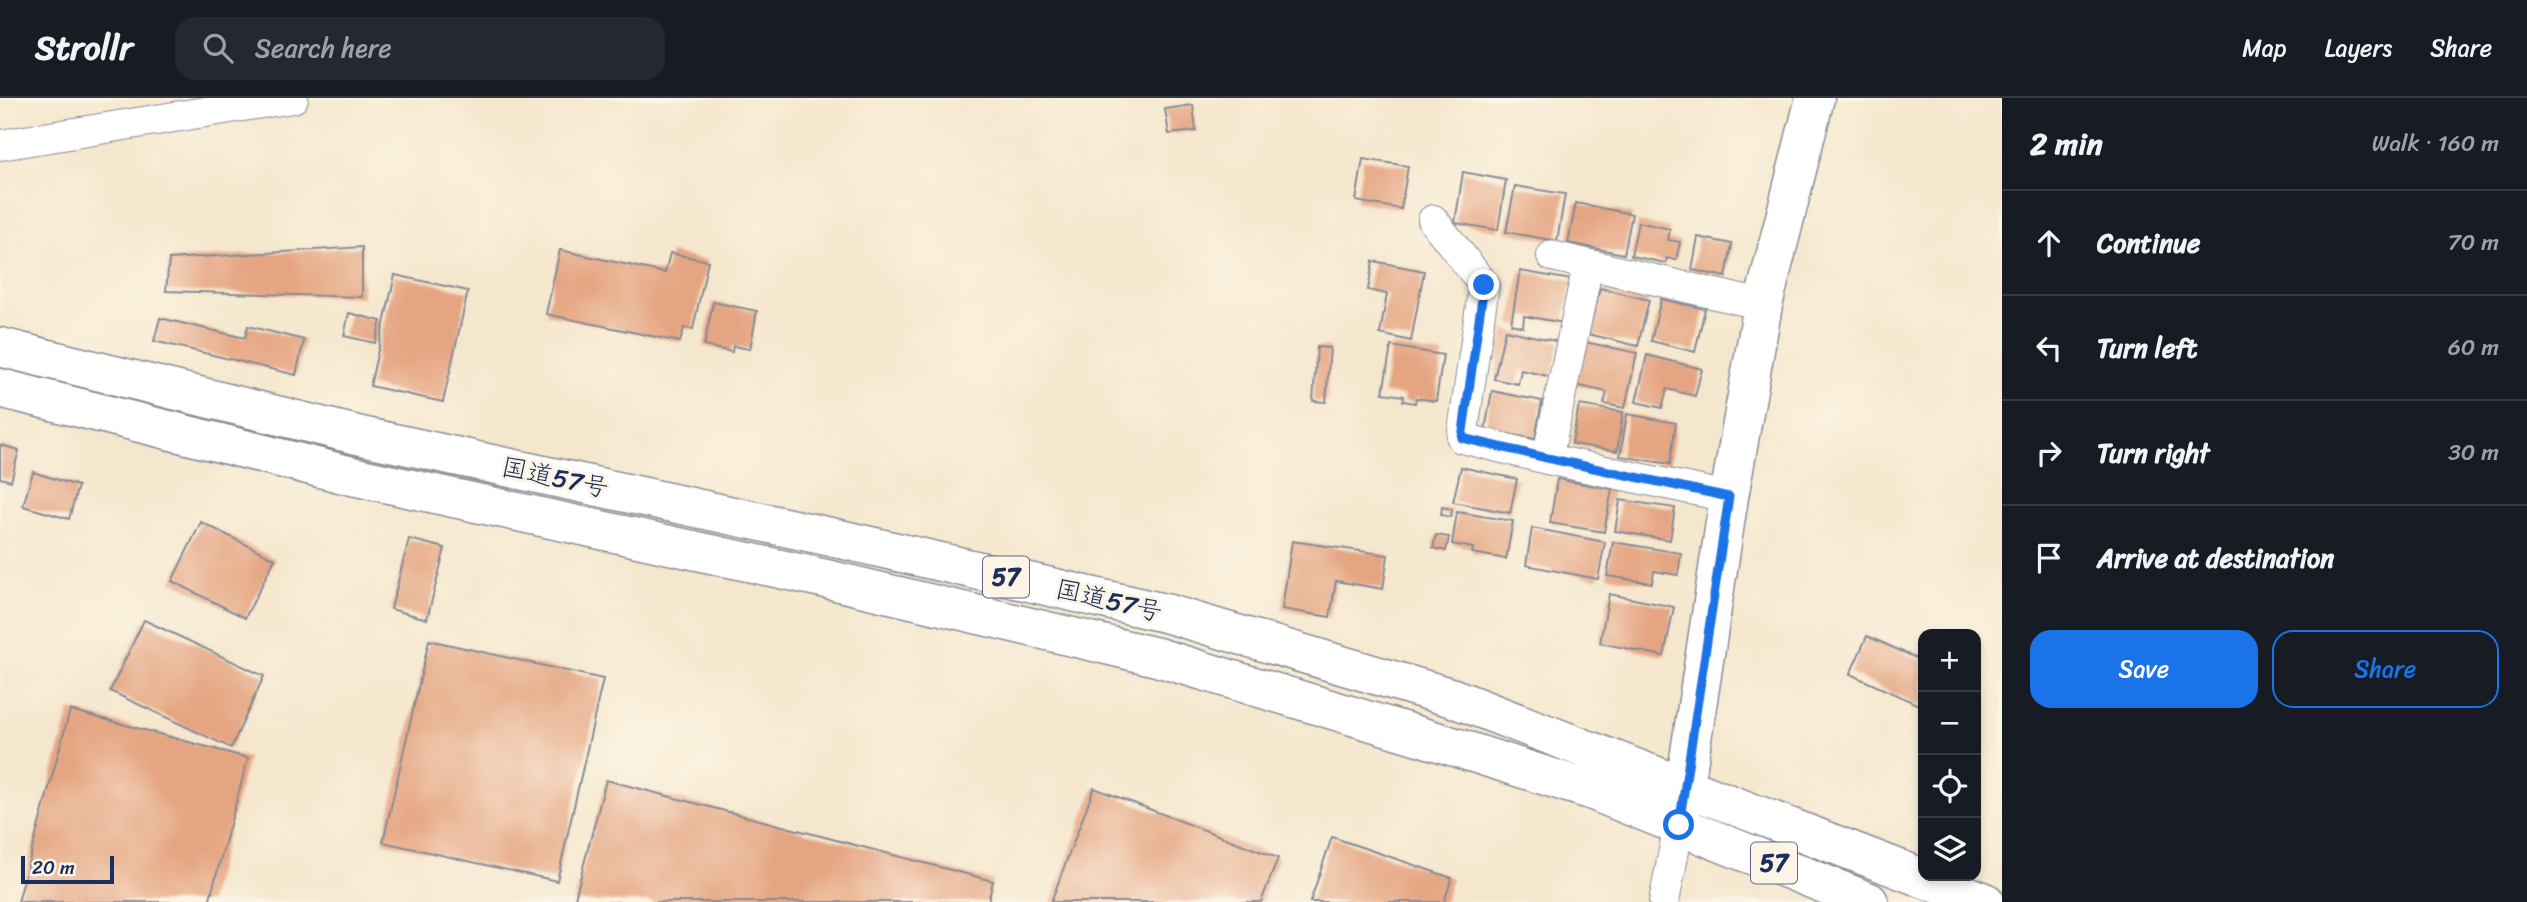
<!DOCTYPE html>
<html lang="en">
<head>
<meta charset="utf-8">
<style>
  body { margin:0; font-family:Sriracha,"Klee One",sans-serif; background:#242831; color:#f1f3f6 }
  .controls { position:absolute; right:21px; bottom:21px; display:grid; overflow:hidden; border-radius:14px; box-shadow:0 4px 10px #0003 }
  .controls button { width:63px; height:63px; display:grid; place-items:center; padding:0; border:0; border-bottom:2px solid #363941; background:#171b24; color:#f1f3f6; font:35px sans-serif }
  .scale { position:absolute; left:21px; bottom:18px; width:93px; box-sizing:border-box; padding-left:7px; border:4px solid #1b2f5e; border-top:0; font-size:19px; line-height:24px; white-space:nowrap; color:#1b2f5e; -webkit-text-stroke:5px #fcf5e5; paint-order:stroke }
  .stop { position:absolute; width:21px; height:21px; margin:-16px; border:5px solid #1a73e8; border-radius:50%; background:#fff }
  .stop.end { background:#1a73e8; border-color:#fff; box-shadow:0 2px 7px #0008 }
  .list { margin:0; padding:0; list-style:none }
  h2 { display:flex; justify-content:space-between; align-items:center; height:91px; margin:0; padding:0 28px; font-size:30px }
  h2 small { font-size:23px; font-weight:400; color:#9ea1a6 }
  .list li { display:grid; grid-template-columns:46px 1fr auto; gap:21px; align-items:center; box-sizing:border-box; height:105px; padding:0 28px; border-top:2px solid #363941 }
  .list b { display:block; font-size:26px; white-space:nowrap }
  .list em { font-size:23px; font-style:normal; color:#9ea1a6 }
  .actions { display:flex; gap:14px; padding:21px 28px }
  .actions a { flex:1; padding:16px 0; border:2px solid #1a73e8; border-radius:21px; text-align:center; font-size:24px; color:#1a73e8 }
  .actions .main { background:#1a73e8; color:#fff }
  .icon { flex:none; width:38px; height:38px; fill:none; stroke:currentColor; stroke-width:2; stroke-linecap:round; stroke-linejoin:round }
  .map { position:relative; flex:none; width:2002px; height:804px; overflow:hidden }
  header { display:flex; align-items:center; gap:42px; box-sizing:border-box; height:98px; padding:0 35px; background:#171b24; border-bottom:2px solid #363941 }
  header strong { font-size:33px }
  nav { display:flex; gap:38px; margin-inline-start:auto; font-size:24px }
  .search { width:490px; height:63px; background:#242831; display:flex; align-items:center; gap:18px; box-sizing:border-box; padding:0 24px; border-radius:21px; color:#9ea1a6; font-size:26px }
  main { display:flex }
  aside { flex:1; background:#171b24 }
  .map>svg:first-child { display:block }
  .building { fill:#e5a582 }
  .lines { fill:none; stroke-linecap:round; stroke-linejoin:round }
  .street-casing { stroke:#888b96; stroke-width:32 }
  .secondary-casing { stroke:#888b96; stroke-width:41 }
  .highway-casing { stroke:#888b96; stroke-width:41 }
  .street { stroke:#fff; stroke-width:30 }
  .secondary { stroke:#fff; stroke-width:38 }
  .highway { stroke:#fff; stroke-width:38 }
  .route { stroke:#1a73e8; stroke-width:9 }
  .labels { text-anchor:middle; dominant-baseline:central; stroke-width:6; stroke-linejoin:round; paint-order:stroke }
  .shield { fill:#fcf5e5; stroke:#5e6a86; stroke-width:2 }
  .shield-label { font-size:24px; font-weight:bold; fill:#1b2f5e }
  .street-label { font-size:26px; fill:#1b2f5e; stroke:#fcf5e5 }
</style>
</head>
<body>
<header>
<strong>Strollr</strong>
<div class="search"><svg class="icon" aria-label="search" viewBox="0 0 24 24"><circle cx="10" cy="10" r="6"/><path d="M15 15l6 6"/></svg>Search here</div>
<nav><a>Map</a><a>Layers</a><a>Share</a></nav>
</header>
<main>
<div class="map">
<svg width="2002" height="804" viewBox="0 0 2002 804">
  <rect width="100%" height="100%" fill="#fcf5e5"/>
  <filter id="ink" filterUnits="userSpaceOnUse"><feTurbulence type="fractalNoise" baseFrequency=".0143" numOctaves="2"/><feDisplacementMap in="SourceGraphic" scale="14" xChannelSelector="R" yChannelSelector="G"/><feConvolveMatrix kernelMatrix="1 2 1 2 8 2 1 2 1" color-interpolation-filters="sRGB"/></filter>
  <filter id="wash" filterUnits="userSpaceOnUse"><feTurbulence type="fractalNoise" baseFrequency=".00686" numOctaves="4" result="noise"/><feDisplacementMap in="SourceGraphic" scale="28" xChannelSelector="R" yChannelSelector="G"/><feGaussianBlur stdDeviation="1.57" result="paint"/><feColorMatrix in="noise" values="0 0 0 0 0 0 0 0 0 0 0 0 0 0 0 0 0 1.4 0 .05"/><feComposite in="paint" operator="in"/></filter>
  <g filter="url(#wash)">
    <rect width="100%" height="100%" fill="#f5e7cd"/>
    <g id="blocks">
      <!-- building -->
      <path class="building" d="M1193,7l3,26 -27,3 -4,-25z
        M1363,61l45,7 -7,43 -45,-8z
        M1463,74l43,8 -8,50 -43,-7z
        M1515,88l50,8 -8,47 -51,-9z
        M1576,105l56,11 -8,40 -56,-11z
        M1638,124l32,7 -2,11 12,2 -4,18 -9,-2 -1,5 -35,-7z
        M1698,139l34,7 -6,33 -34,-7z
        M362,149v50l-196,-6 3,-32z
        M560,152l105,23 5,-20 38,8 -15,68 -9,-1 -4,14 -134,-28z
        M1373,163l51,10 -13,70 -31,-7 7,-40 -19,-4z
        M1520,173l52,9 -8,43 -40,-7 -1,11 -12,-3z
        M395,177l73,16 -25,111 -73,-16z
        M1600,190l49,12 -11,46 -50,-12z
        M1661,201l44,10 -10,43 -44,-11z
        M713,204l44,9 -7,38 -17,-3 -1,6 -28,-6z
        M349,215l32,8 -6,22 -31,-7z
        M160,220l85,20 3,-12 56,14 -8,35 -142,-34z
        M1505,232l55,12 -8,35 -31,-7 -3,14 -24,-5z
        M1585,244l52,11 -12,55 -21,-4 3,-12 -32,-7z
        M1391,248l52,9 -7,46 -20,-3 -1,5 -12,-2 1,-5 -21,-3z
        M1317,249l13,1 -4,54 -13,-1z
        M1647,257l55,14 -7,27 -28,-7 -5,19 -26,-6z
        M1492,293l50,10 -7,38 -50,-9z
        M1579,307l44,7 -6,39 -45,-7z
        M1627,316l49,9 -6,41 -50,-8z
        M0,347l19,5 -8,31 -11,-3z
        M1461,369l56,12 -7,34 -57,-11z
        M33,374l45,14 -9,33 -46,-13z
        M1557,381l55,10 -8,43 -54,-9z
        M1620,402l55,8 -5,32 -55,-9z
        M1442,409l10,2 -1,8 -10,-2z
        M1457,414l56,9 -7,38 -34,-6 1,-5 -21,-4z
        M201,424l74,37 -30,59 -73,-37z
        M1532,430l73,14 -7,37 -72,-14z
        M1436,437l13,2 -3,14 -13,-3z
        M409,441l36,9 -18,71 -36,-10z
        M1292,443l96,14 -5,34 -47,-8 -6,36 -48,-8z
        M1613,444l68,11 -3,22 -24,-4 -2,12 -45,-7z
        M1609,496l65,13 -10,49 -64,-13z
        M144,522l120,56 -33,72 -121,-57z
        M1867,538l56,25v46l-73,-33z
        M429,542l174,39 -46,202 -174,-39z
        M70,612l178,48 -39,144h-191z
        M606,682l387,101 -5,21h-414z
        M1094,690l184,70 -17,44h-210z
        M1332,739l120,41 -8,24h-134z"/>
    </g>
  </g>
  <g filter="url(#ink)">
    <use href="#blocks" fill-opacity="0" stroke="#888b96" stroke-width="2"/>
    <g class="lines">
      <defs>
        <path id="street" d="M0,47l293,-47
          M1433,122l51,65 -22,153 85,21 182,38
          M1552,158l211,49
          M1547,361l41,-194
          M1664,804l15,-77"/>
        <path id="secondary" d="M1680,720l49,-321 34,-192 52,-207"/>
        <path id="highway" d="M0,249l357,88 483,104 329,75 284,84 532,204
          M0,290l352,88 479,104 326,77 282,85 154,49 276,111"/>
      </defs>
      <!-- street casing -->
      <use href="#street" class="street-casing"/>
      <!-- secondary casing -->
      <use href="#secondary" class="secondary-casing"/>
      <!-- highway casing -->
      <use href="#highway" class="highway-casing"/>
      <!-- street -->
      <use href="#street" class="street"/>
      <!-- secondary -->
      <use href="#secondary" class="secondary"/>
      <!-- highway -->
      <use href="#highway" class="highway"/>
    </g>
  </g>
  <g class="lines" filter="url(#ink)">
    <!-- route -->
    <path class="route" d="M1484,187l-22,153 85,20 182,39 -50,328"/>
  </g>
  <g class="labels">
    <!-- shield labels -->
    <g class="shield">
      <rect x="983" y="458.5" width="46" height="41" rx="5"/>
      <rect x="1751" y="744.5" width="46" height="41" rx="5"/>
    </g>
    <g class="shield-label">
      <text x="1006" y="479">57</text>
      <text x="1774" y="765">57</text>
    </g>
    <!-- street labels -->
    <g class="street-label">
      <text transform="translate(555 379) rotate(12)">国道57号</text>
      <text transform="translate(1109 502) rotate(13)">国道57号</text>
    </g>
  </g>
</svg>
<div class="controls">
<button>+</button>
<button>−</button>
<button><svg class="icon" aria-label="locate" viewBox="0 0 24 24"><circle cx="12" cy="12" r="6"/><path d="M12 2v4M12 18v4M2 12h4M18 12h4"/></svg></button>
<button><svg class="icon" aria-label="layers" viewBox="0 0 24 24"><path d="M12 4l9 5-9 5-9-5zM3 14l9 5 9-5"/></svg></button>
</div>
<div class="scale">20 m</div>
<div class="stop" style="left:1679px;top:727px"></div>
<div class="stop end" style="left:1484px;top:187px"></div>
</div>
<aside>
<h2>2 min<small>Walk · 160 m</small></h2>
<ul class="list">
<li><svg class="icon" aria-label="ahead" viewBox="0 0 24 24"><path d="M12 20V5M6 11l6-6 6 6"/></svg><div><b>Continue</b></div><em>70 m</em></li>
<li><svg class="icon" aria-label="left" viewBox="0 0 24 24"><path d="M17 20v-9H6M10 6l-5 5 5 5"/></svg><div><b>Turn left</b></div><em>60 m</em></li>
<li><svg class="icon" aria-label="right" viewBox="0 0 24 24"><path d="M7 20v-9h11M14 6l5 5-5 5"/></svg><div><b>Turn right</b></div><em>30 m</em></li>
<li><svg class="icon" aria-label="arrive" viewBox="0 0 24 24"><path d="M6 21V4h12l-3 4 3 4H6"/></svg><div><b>Arrive at destination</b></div></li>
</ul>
<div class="actions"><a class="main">Save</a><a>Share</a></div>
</aside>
</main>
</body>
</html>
